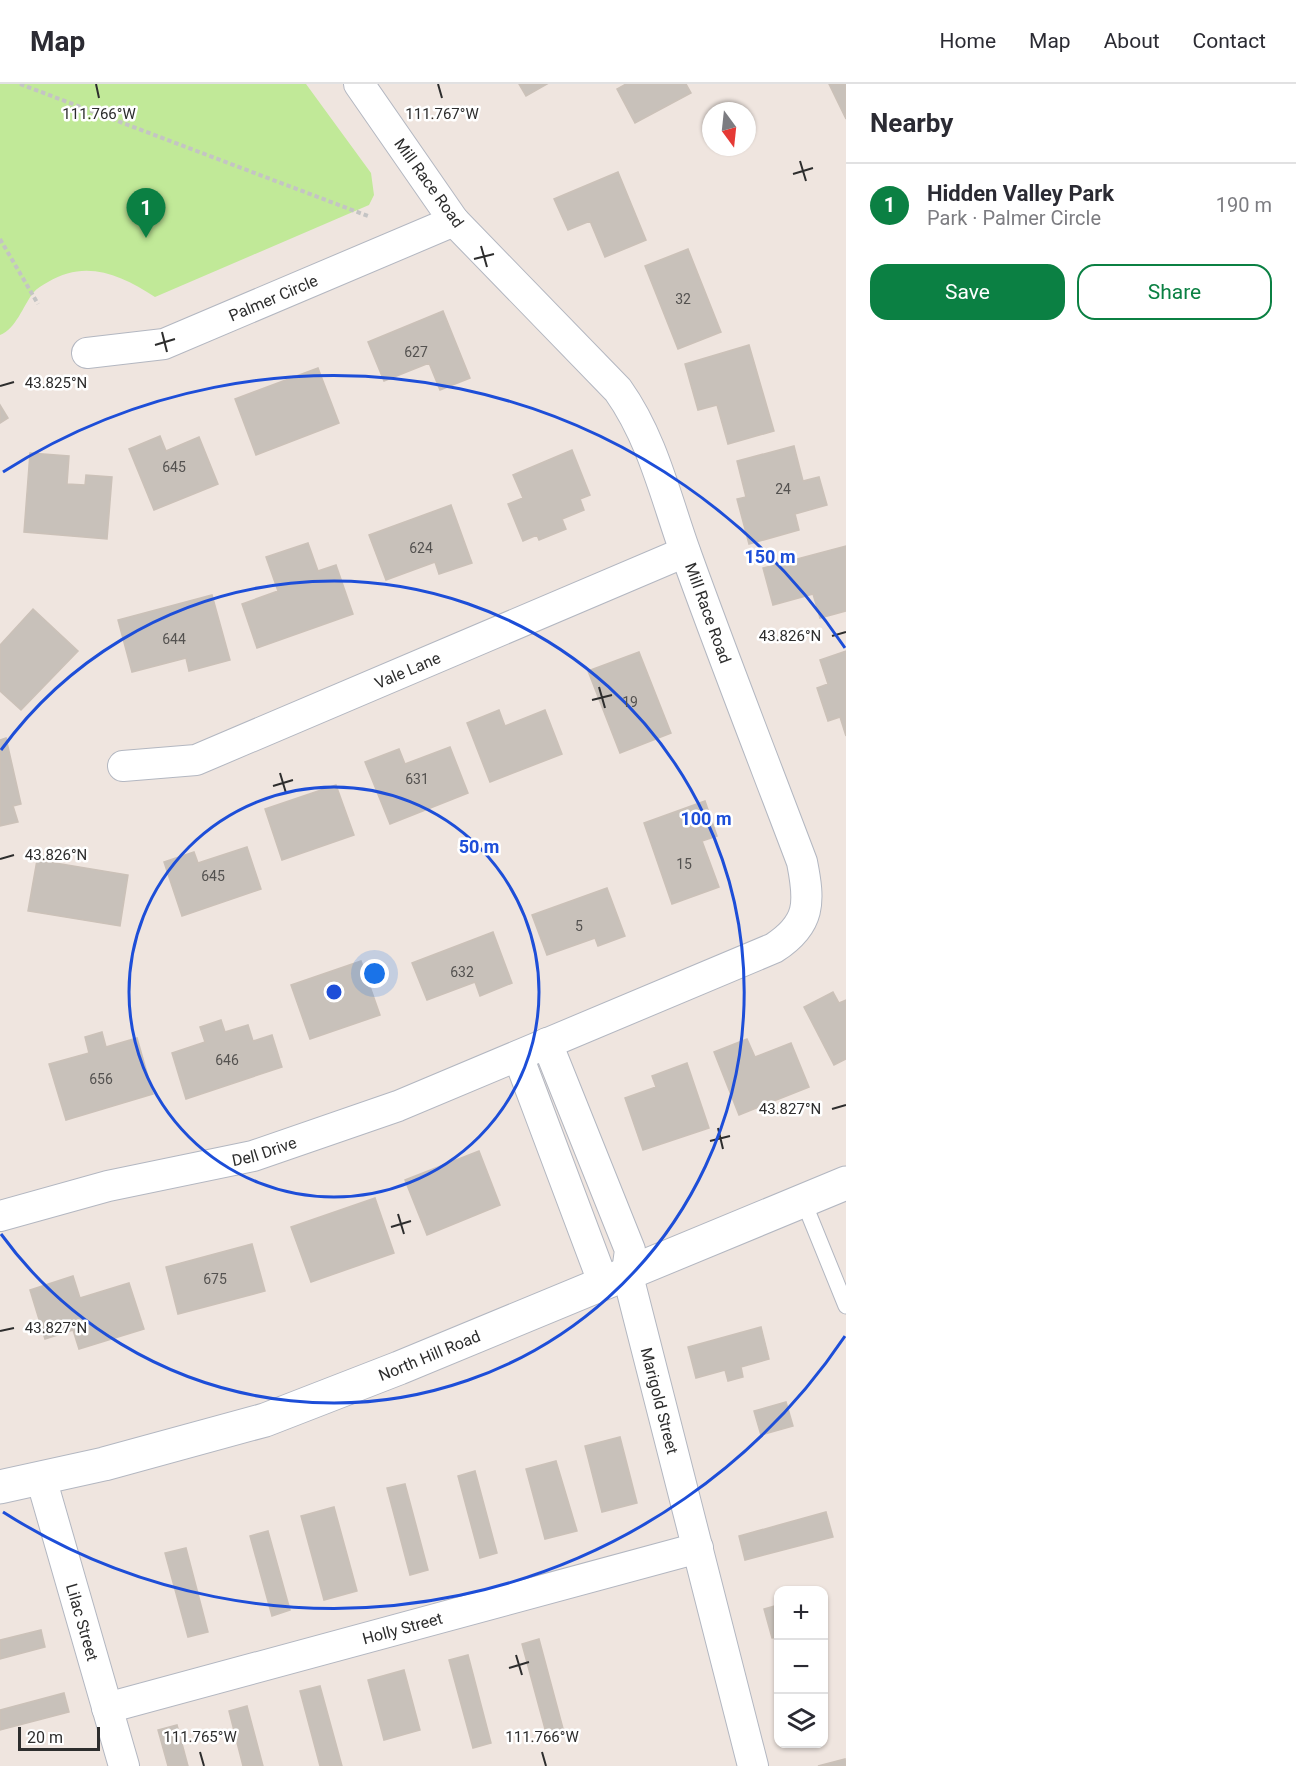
<!DOCTYPE html>
<html lang="en">
<head>
<meta charset="utf-8">
<style>
  body { margin:0; font-family:Roboto,sans-serif; background:#f7f7f7; color:#2b2b33 }
  .controls { position:absolute; right:18px; bottom:18px; display:grid; overflow:hidden; border-radius:12px; box-shadow:0 2px 4px #0004 }
  .controls button { width:54px; height:54px; display:grid; place-items:center; padding:0; border:0; border-bottom:2px solid #e1e1e2; background:#fff; color:#2b2b33; font:30px sans-serif }
  .compass { position:absolute; left:702px; top:18px; width:54px; height:54px; border-radius:50%; background:#fff; box-shadow:0 2px 4px #0004; rotate:165deg }
  .scale { position:absolute; left:18px; bottom:15px; width:82px; box-sizing:border-box; padding-left:6px; border:3px solid #2d2d2d; border-top:0; font-size:16px; line-height:21px; white-space:nowrap; color:#2d2d2d; -webkit-text-stroke:4px #fff; paint-order:stroke }
  .you { position:absolute; left:375px; top:890px; width:21px; height:21px; margin:-15px; border:4px solid #fff; border-radius:50%; background:#1a73e8; box-shadow:0 0 0 9px #1a73e833 }
  .badge { display:grid; place-items:center; width:39px; height:39px; border-radius:50%; background:#0b8043; color:#fff; font-size:20px; font-weight:700 }
  .pin { position:absolute; translate:-50% -50px; filter:drop-shadow(0 2px 3px #0008) }
  .pin::after { content:''; position:absolute; top:32px; width:21px; height:18px; background:inherit; clip-path:polygon(0 0,100% 0,50% 100%) }
  .list { margin:0; padding:0; list-style:none }
  h2 { display:flex; justify-content:space-between; align-items:center; height:78px; margin:0; padding:0 24px; font-size:26px }
  h2 small { font-size:20px; font-weight:400; color:#7c7c81 }
  .list li { display:grid; grid-template-columns:39px 1fr auto; gap:18px; align-items:center; box-sizing:border-box; height:84px; padding:0 24px; border-top:2px solid #e1e1e2 }
  .list b { display:block; font-size:22px; white-space:nowrap }
  .list p { margin:0; font-size:20px; white-space:nowrap; color:#7c7c81 }
  .list em { font-size:20px; font-style:normal; color:#7c7c81 }
  .actions { display:flex; gap:12px; padding:18px 24px }
  .actions a { flex:1; padding:14px 0; border:2px solid #0b8043; border-radius:18px; text-align:center; font-size:21px; color:#0b8043 }
  .actions .main { background:#0b8043; color:#fff }
  .icon { flex:none; width:33px; height:33px; fill:none; stroke:currentColor; stroke-width:2; stroke-linecap:round; stroke-linejoin:round }
  .map { position:relative; flex:none; width:846px; height:1682px; overflow:hidden }
  header { display:flex; align-items:center; gap:36px; box-sizing:border-box; height:84px; padding:0 30px; background:#fff; border-bottom:2px solid #e1e1e2 }
  header strong { font-size:28px }
  nav { display:flex; gap:33px; margin-inline-start:auto; font-size:21px }
  main { display:flex }
  aside { flex:1; background:#fff }
  .map>svg:first-child { display:block }
  .green { fill:#c1e998 }
  .building { fill:#c8c1ba; stroke:#cbc1b8; stroke-width:1.5 }
  .lines { fill:none; stroke-linecap:round; stroke-linejoin:round }
  .service-casing { stroke:#b3b7c1; stroke-width:17 }
  .minor-casing { stroke:#b3b7c1; stroke-width:32 }
  .tertiary-casing { stroke:#b3b7c1; stroke-width:35 }
  .path { stroke:#c4c4c4; stroke-width:4; stroke-dasharray:4.5 3; stroke-linecap:butt }
  .service { stroke:#fff; stroke-width:15 }
  .minor { stroke:#fff; stroke-width:30 }
  .tertiary { stroke:#fff; stroke-width:33 }
  .ticks { fill:none; stroke:#2d2d2d; stroke-width:2 }
  .ring { fill:none; stroke:#1d4ed8; stroke-width:3 }
  .labels { text-anchor:middle; dominant-baseline:central; stroke-width:5; stroke-linejoin:round; paint-order:stroke }
  .number-label { font-size:14px; fill:#545250 }
  .street-label { font-size:16px; fill:#2d2d2d; stroke:#fff }
  .ticks-label { font-size:15px; text-anchor:middle; fill:#2d2d2d; stroke:#fff; stroke-width:5; stroke-linejoin:round; paint-order:stroke }
  .centre { fill:#1d4ed8; stroke:#fff; stroke-width:3 }
  .ring-label { font-size:18px; text-anchor:middle; font-weight:bold; fill:#1d4ed8; stroke:#fff; stroke-width:5; stroke-linejoin:round; paint-order:stroke }
</style>
</head>
<body>
<header>
<strong>Map</strong>
<nav><a>Home</a><a>Map</a><a>About</a><a>Contact</a></nav>
</header>
<main>
<div class="map">
<svg width="846" height="1682" viewBox="0 0 846 1682">
  <rect width="100%" height="100%" fill="#efe5df"/>
  <!-- green -->
  <path class="green" d="M0,0h306l65,89 3,22 -5,10 -214,92c-34,-22 -69,-38 -107,-15 -5,3 -11,6 -15,11 -10,13 -17,36 -33,42z"/>
  <!-- building -->
  <path class="building" d="M519,0h28l-21,12z
    M626,0h60l5,9 -56,30 -18,-34z
    M829,0h17v35z
    M618,88l28,68 -41,17 -15,-36 -22,9 -14,-31z
    M688,165l33,83 -43,17 -33,-83z
    M443,227l27,67 -30,12 -11,-27 -45,18 -16,-39z
    M749,261l25,86 -46,13 -11,-39 -19,5 -13,-46z
    M318,284l21,55 -83,32 -21,-56z
    M0,321l8,13 -8,5z
    M160,352l6,15 33,-14 19,47 -64,26 -25,-61z
    M794,362l9,35 16,-4 8,28 -32,9 4,16 -50,14 -12,-45 9,-2 -9,-36z
    M572,366l18,45 -10,4 4,11 -22,9 4,10 -27,11 -2,-5 -14,6 -15,-37 15,-6 -10,-23z
    M30,369l39,3 -2,28 18,1 1,-10 26,2 -5,62 -83,-7z
    M451,421l21,58 -33,11 -4,-12 -49,18 -17,-45z
    M308,459l10,28 18,-6 17,49 -96,34 -15,-44 36,-13 -12,-34z
    M846,462v65l-26,7 -7,-24 -40,11 -10,-37z
    M212,511l18,65 -41,11 -3,-13 -54,14 -14,-52z
    M33,525l45,42 -57,59 -21,-19v-46z
    M846,567v85l-6,-19 -12,4 -11,-33 11,-4 -8,-24z
    M639,568l32,81 -51,20 -32,-82z
    M499,626l6,16 40,-16 17,44 -72,28 -23,-59z
    M6,654l15,66 -8,2 5,16 -18,4v-86z
    M450,663l18,46 -78,31 -25,-62 34,-13 6,15z
    M336,701l18,50 -72,25 -17,-51z
    M705,717l12,35 -15,5 17,46 -47,17 -28,-81z
    M247,763l14,42 -79,27 -18,-54 30,-10 4,11z
    M37,776l91,15 -8,51 -92,-15z
    M607,804l18,48 -27,10 -3,-8 -48,17 -15,-40z
    M493,848l19,51 -32,13 -5,-14 -48,18 -15,-37z
    M361,877l19,54 -70,24 -19,-54z
    M833,908l6,11 7,-3v59l-12,6 -30,-58z
    M221,936l4,12 23,-7 5,16 19,-6 10,32 -96,32 -14,-46 33,-11 -5,-15z
    M102,948l4,15 31,-9 16,56 -87,26 -17,-56 40,-11 -4,-16z
    M747,955l8,18 36,-14 18,44 -70,28 -25,-63z
    M687,979l22,65 -66,22 -18,-52 31,-11 -4,-11z
    M479,1067l21,54 -73,30 -22,-55z
    M375,1114l19,55 -83,29 -20,-55z
    M252,1160l13,47 -87,23 -12,-47z
    M73,1192l7,22 49,-15 15,46 -65,20 -6,-19 -28,9 -15,-49z
    M761,1243l8,32 -28,8 2,10 -15,4 -3,-11 -29,8 -8,-31z
    M786,1318l7,24 -32,9 -7,-24z
    M620,1353l17,66 -35,9 -17,-66z
    M556,1377l21,70 -32,8 -19,-70z
    M475,1387l22,82 -17,5 -22,-82z
    M405,1400l23,86 -18,5 -23,-87z
    M334,1423l23,84 -33,9 -23,-84z
    M826,1428l7,25 -88,23 -6,-24z
    M268,1447l22,79 -18,6 -22,-80z
    M186,1464l22,84 -20,5 -23,-84z
    M778,1521v32l-6,1 -8,-29z
    M41,1546l4,17 -45,12v-19z
    M539,1555l26,97 -17,4 -26,-96z
    M468,1571l23,88 -18,5 -24,-88z
    M404,1586l16,60 -36,10 -16,-60z
    M320,1602l22,80h-22l-20,-75z
    M64,1609l5,19 -69,18v-20z
    M247,1622l16,60h-20l-14,-55z
    M177,1641l11,41h-20l-10,-36z
    M845,1675l1,7h-28z"/>
  <g class="lines">
    <defs>
      <path id="service" d="M803,1116l43,106"/>
      <g id="minor">
        <path id="s1" d="M87,269l77,-9 290,-123"/>
        <path id="s2" d="M123,682l73,-6 489,-208"/>
        <path id="s3" d="M547,959l83,207 -3,22 126,494"/>
        <path d="M518,972l85,226"/>
        <path id="s4" d="M0,1132l108,-30 145,-30 145,-50 376,-158c37,-24 36,-46 28,-86 -39,-103 -79,-205 -116,-308 -20,-55 -33,-115 -68,-164l-164,-169 -95,-137"/>
        <path id="s5" d="M41,1394l83,288"/>
        <path id="s6" d="M107,1624l591,-160"/>
      </g>
      <g id="tertiary">
        <path id="s7" d="M0,1403l104,-23 161,-44 134,-52 447,-185"/>
      </g>
    </defs>
    <!-- service casing -->
    <use href="#service" class="service-casing"/>
    <!-- minor casing -->
    <use href="#minor" class="minor-casing"/>
    <!-- tertiary casing -->
    <use href="#tertiary" class="tertiary-casing"/>
    <!-- path -->
    <path class="path" d="M20,0l348,132
      M0,155l38,65"/>
    <!-- service -->
    <use href="#service" class="service"/>
    <!-- minor -->
    <use href="#minor" class="minor"/>
    <!-- tertiary -->
    <use href="#tertiary" class="tertiary"/>
  </g>
  <!-- ticks -->
  <path class="ticks" d="M96,0l3,14M438,0l4,14M800,77l6,20M793,90l20,-6M481,162l6,21M474,175l20,-5M162,248l5,20M155,261l20,-6M0,302l14,-4M832,552l14,-4M599,603l6,21M592,616l20,-5M280,689l6,20M273,702l20,-6M0,775l14,-4M832,1025l14,-4M718,1044l5,21M710,1057l20,-5M398,1130l6,20M391,1143l20,-6M0,1247l14,-3M516,1571l6,20M509,1584l20,-6M200,1668l4,14M542,1668l4,14"/>
  <!-- distance rings -->
  <g class="ring">
    <circle cx="334" cy="908" r="205"/>
    <path d="M1 666A411 411 0 1 1 1 1150"/>
    <path d="M845 1252A616 616 0 0 1 3 1428M3 388A616 616 0 0 1 845 564"/>
  </g>
  <g class="labels">
    <!-- number labels -->
    <g class="number-label">
      <text x="683" y="215">32</text>
      <text x="416" y="268">627</text>
      <text x="174" y="383">645</text>
      <text x="783" y="405">24</text>
      <text x="421" y="464">624</text>
      <text x="174" y="555">644</text>
      <text x="630" y="618">19</text>
      <text x="417" y="695">631</text>
      <text x="684" y="780">15</text>
      <text x="213" y="792">645</text>
      <text x="579" y="842">5</text>
      <text x="462" y="888">632</text>
      <text x="227" y="976">646</text>
      <text x="101" y="995">656</text>
      <text x="215" y="1195">675</text>
    </g>
    <!-- street labels -->
    <g class="street-label">
      <text transform="translate(429 99) rotate(54)">Mill Race Road</text>
      <text stroke="none"><textPath href="#s1" startOffset="196">Palmer Circle</textPath></text>
      <text transform="translate(708 529) rotate(70)">Mill Race Road</text>
      <text stroke="none"><textPath href="#s2" startOffset="303">Vale Lane</textPath></text>
      <text stroke="none"><textPath href="#s4" startOffset="272">Dell Drive</textPath></text>
      <text stroke="none"><textPath href="#s7" startOffset="450">North Hill Road</textPath></text>
      <text stroke="none"><textPath href="#s3" startOffset="378">Marigold Street</textPath></text>
      <text stroke="none"><textPath href="#s5" startOffset="150">Lilac Street</textPath></text>
      <text stroke="none"><textPath href="#s6" startOffset="306">Holly Street</textPath></text>
    </g>
  </g>
  <g class="ticks-label">
    <text x="99" y="35">111.766°W</text>
    <text x="442" y="35">111.767°W</text>
    <text x="56" y="304">43.825°N</text>
    <text x="790" y="557">43.826°N</text>
    <text x="56" y="776">43.826°N</text>
    <text x="790" y="1030">43.827°N</text>
    <text x="56" y="1249">43.827°N</text>
    <text x="200" y="1658">111.765°W</text>
    <text x="542" y="1658">111.766°W</text>
  </g>
  <circle cx="334" cy="908" r="9" class="centre"/>
  <g class="ring-label">
    <text x="770" y="479">150 m</text>
    <text x="706" y="741">100 m</text>
    <text x="479" y="769">50 m</text>
  </g>
</svg>
<div class="controls">
<button>+</button>
<button>−</button>
<button><svg class="icon" aria-label="layers" viewBox="0 0 24 24"><path d="M12 4l9 5-9 5-9-5zM3 14l9 5 9-5"/></svg></button>
</div>
<svg class="compass" viewBox="-18 -18 36 36"><path d="M0-13l5 13h-10z" fill="#e53935"/><path d="M0 13l5-13h-10z" fill="#7c7c81"/></svg>
<div class="scale">20 m</div>
<div class="you"></div>
<div class="pin badge" style="left:146px;top:154px">1</div>
</div>
<aside>
<h2>Nearby<small></small></h2>
<ul class="list">
<li><span class="badge">1</span><div><b>Hidden Valley Park</b><p>Park · Palmer Circle</p></div><em>190 m</em></li>
</ul>
<div class="actions"><a class="main">Save</a><a>Share</a></div>
</aside>
</main>
</body>
</html>
